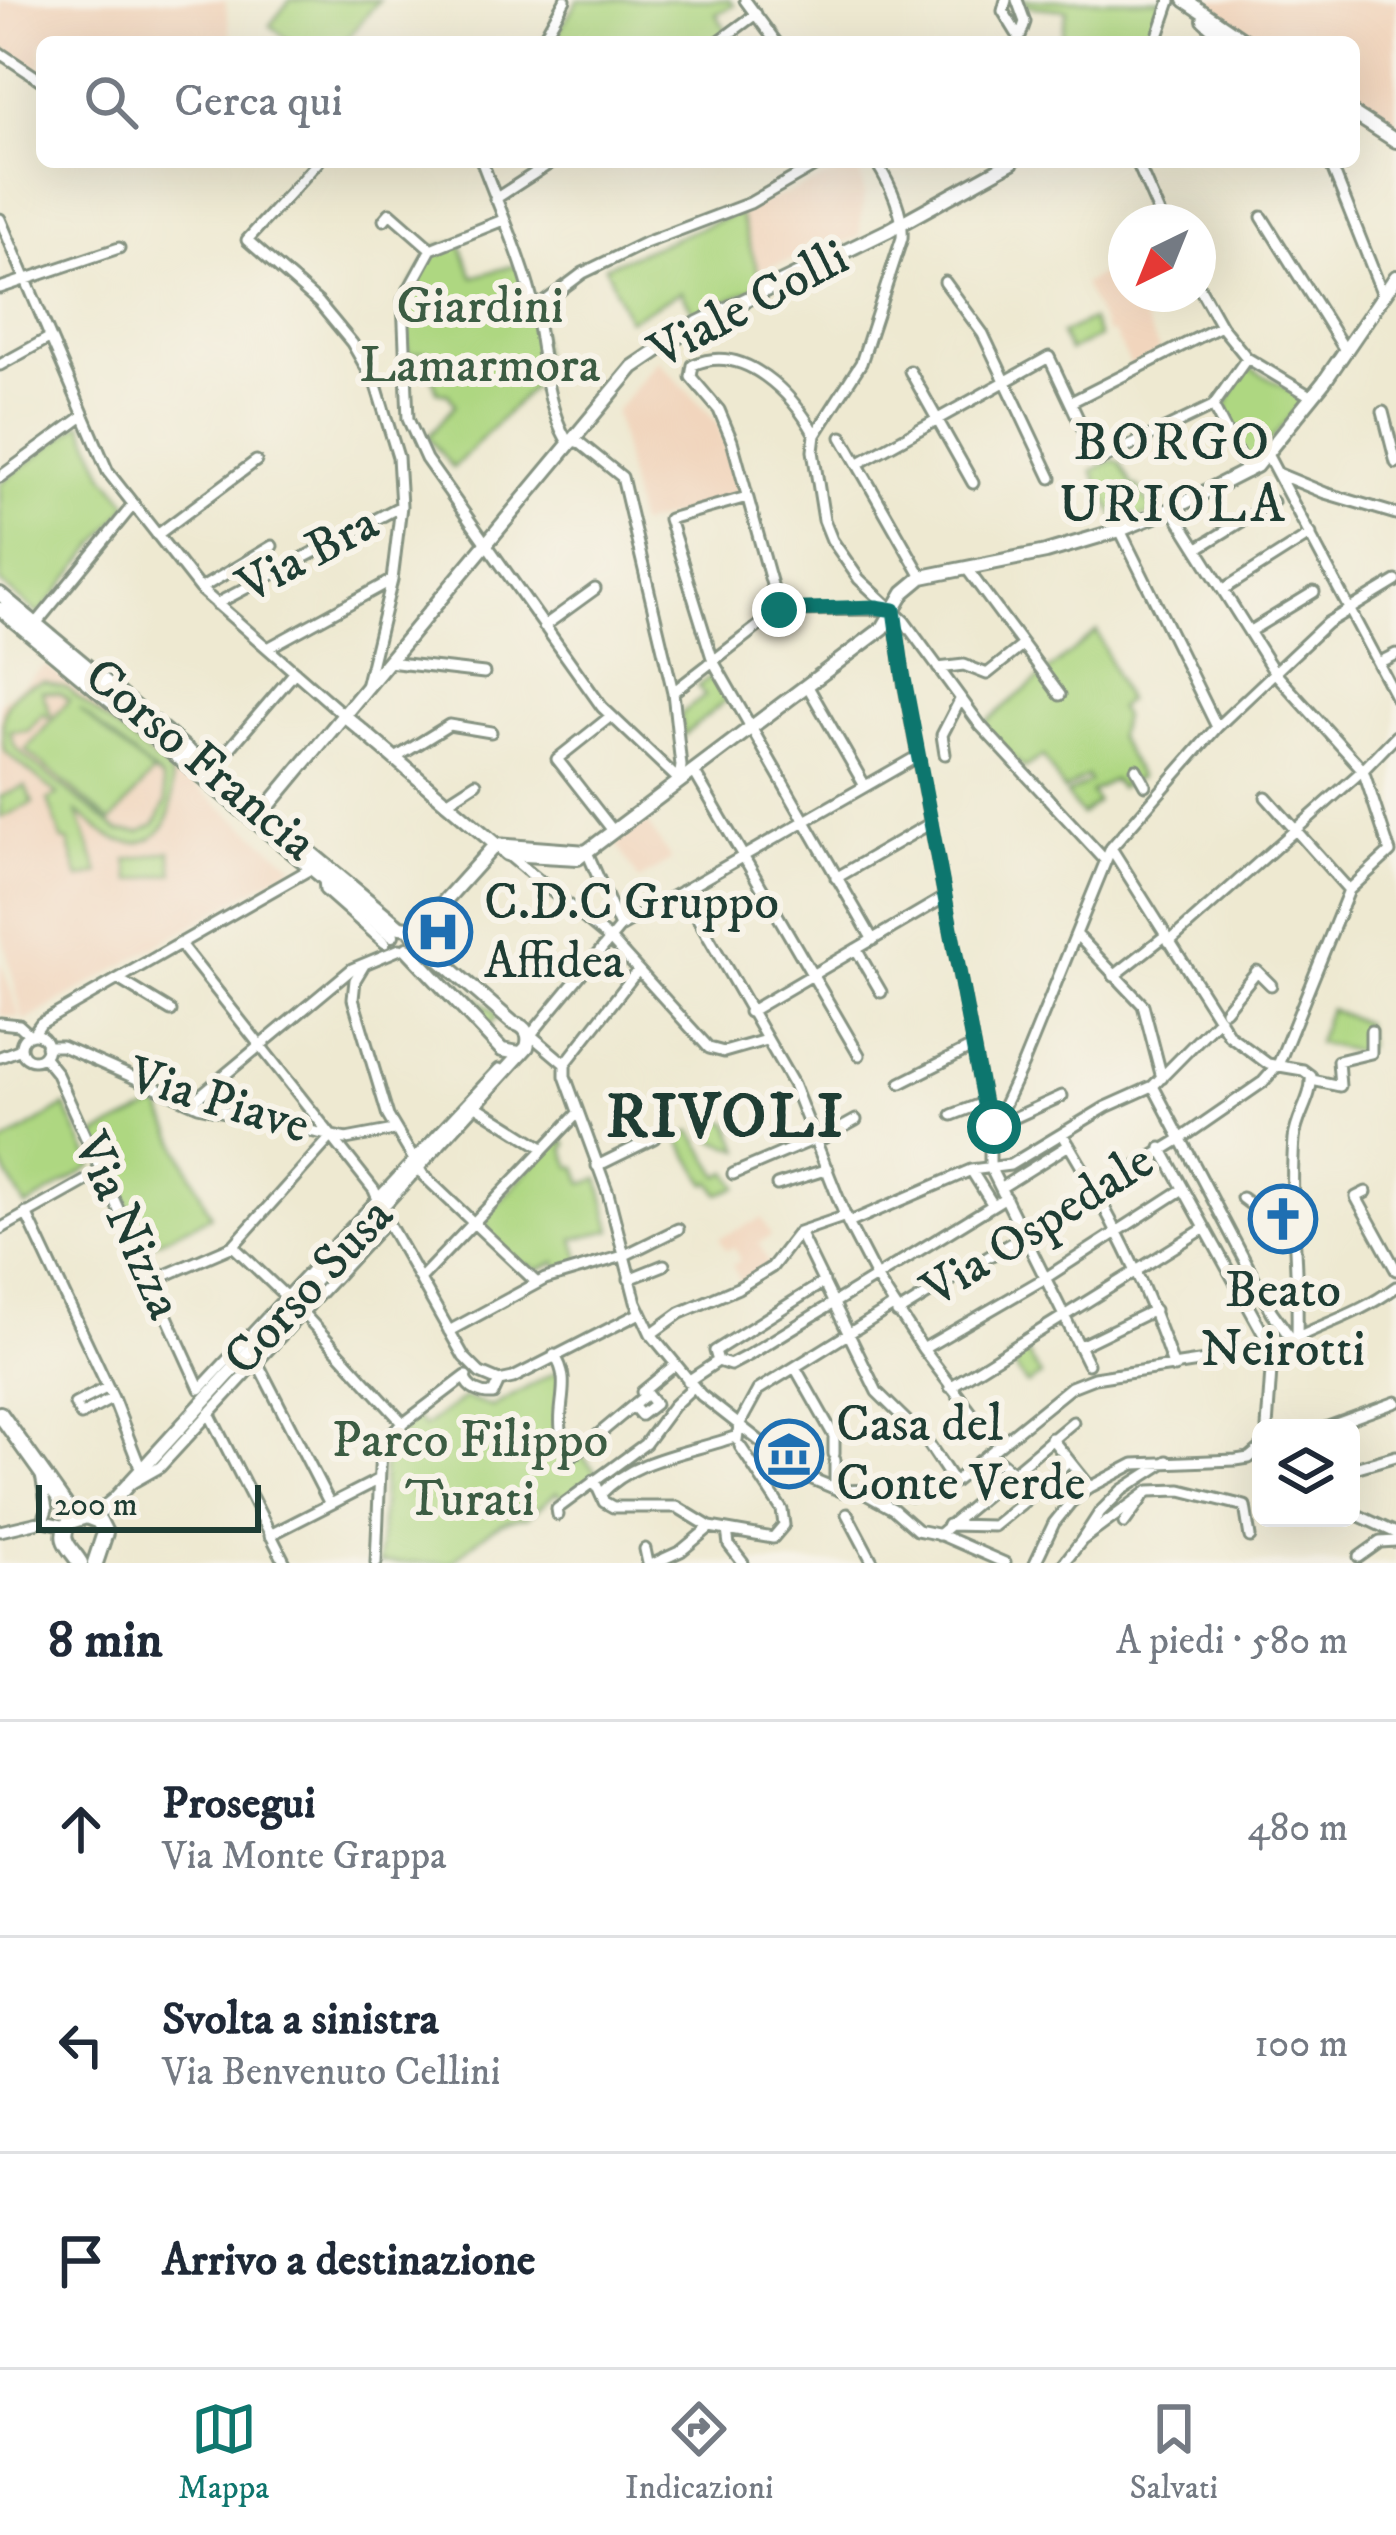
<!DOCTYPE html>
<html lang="it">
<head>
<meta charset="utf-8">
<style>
  body { margin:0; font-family:"IM FELL DW Pica",serif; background:#f6f6f7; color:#1f2937 }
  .controls { position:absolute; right:36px; bottom:36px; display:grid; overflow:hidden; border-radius:18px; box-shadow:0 12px 48px #0002 }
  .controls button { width:108px; height:108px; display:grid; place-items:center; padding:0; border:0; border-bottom:3px solid #e0e1e3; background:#fff; color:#1f2937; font:60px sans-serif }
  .compass { position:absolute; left:1108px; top:204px; width:108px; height:108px; border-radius:50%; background:#fff; box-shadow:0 12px 48px #0002; rotate:223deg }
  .scale { position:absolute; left:36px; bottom:30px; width:225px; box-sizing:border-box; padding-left:12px; border:6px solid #1f3d34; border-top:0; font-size:33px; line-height:42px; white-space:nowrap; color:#1f3d34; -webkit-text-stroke:9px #f7f3e8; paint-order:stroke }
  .stop { position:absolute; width:36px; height:36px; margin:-27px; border:9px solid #0f766e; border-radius:50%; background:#fff }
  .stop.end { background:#0f766e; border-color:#fff; box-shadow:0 3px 12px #0008 }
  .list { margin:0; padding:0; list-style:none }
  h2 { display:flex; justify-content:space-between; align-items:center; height:156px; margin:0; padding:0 48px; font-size:51px }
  h2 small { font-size:39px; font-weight:400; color:#747a83 }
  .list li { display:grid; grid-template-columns:78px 1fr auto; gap:36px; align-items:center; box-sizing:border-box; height:216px; padding:0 48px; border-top:3px solid #e0e1e3 }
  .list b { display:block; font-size:45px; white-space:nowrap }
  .list p { margin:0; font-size:39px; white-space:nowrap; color:#747a83 }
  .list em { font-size:39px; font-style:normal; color:#747a83 }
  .icon { flex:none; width:66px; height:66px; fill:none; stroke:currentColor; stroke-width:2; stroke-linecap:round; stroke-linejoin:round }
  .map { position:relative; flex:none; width:1396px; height:1563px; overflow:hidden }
  .search { position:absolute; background:#fff; box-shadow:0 12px 48px #0002; left:36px; right:36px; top:36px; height:132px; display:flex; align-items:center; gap:30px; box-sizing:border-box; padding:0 42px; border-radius:18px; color:#747a83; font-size:45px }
  .sheet { height:804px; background:#fff }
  nav { display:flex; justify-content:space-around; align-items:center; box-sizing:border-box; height:168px; border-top:3px solid #e0e1e3; background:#fff; font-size:33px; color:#747a83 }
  nav a { display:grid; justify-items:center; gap:6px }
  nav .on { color:#0f766e }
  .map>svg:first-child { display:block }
  .built { fill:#f1d5bd }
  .green { fill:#aed781; stroke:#668a5a; stroke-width:3; fill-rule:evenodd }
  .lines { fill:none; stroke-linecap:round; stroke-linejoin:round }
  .street-casing { stroke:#869382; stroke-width:15 }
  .secondary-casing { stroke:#869382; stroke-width:18 }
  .primary-casing { stroke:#869382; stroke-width:20 }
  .street { stroke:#fff; stroke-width:9 }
  .secondary { stroke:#fff; stroke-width:12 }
  .primary { stroke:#fff; stroke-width:14 }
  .route { stroke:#0f766e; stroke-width:15 }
  .labels { text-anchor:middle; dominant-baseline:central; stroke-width:12; stroke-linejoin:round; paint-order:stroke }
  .street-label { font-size:51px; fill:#1f3d34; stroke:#f7f3e8 }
  .park-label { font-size:51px; fill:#3c5c43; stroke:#f7f3e8 }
  .poi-label { font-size:51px; fill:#1f3d34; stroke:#f7f3e8; text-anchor:start }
  .neighbourhood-label { font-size:54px; letter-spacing:3px; fill:#1f3d34; stroke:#f7f3e8 }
  .district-label { font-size:63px; font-weight:bold; letter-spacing:3px; fill:#1f3d34; stroke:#f7f3e8 }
</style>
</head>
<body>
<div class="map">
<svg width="1396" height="1563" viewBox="0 0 1396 1563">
  <rect width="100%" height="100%" fill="#f7f3e8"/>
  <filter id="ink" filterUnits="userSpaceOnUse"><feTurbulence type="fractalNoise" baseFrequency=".00833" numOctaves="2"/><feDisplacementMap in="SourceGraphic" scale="24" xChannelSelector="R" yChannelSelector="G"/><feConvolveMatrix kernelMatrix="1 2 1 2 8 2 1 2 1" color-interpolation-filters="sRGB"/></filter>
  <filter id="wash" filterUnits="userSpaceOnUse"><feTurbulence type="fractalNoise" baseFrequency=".004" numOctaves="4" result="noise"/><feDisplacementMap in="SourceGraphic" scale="48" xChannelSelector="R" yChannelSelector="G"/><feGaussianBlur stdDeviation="2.7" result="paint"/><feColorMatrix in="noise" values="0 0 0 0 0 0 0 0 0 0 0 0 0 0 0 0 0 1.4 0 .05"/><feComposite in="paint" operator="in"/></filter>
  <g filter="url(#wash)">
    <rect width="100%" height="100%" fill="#eee9d1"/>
    <!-- built -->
    <path class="built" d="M0,0h225l7,42h-190v25l-4,1 -38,-21z
      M1202,0h194v136l-42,-30v-64h-92z
      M858,166l6,26 -5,45 -26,9 -11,-6 -11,2 -9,6 -1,9 -43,13 -19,-58z
      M1126,262v32h26l8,16 -16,9 16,32 -29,15 -18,-34 -5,2 -25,-50z
      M658,360l60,64 24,73 -104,28 -23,-114z
      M46,665l248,201 -270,156 -24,-96v-223z
      M647,821l24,39 -32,20 -24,-38z
      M0,960l16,45 4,13 -20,-3z
      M762,1218l9,18 -12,7 11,25 -28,17 -10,-20 8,-4 -6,-14 -8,3 -7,-12z"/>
    <!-- green -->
    <path class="green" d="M290,0h89l-35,42h-54l-20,-17z
      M578,0h151l5,5 -18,9 13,20 -12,8h-165z
      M1022,0h140l-12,42h-90l7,-32 -41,-4z
      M739,212l23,72 -66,32 -15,-24 -53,28 -22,-54z
      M460,243l13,34 46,-13 16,45 10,65 -92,94 -25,-31 27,-32 -7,-11 -11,-2 -12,-40 -17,2 -3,-57 30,-51z
      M1091,320l8,17 -30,14 -8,-17z
      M1248,367l52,29 1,8 -53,63c-26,-47 -33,-54 0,-100z
      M82,423l23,52 24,29 -90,111 -39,-32v-100z
      M1114,460l6,3 14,25 4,-1 16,26 -35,12 -27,-54z
      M1097,631l29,70 -8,7 5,9 -6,19 23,41 -21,11 -6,-9 -22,14 6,9 -16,13 -15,-20 23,-13 -2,-6 -23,15 -21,-35 -19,12 -43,-42z
      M715,673l15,24 -47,39 -2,-22 24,-18 -7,-10z
      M44,681l23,7 103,85c9,35 -6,82 -53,67 -15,-5 -28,-20 -40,-28l22,61 -20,6 -11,-38 -6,-1 -14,-40 10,-5 -54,-44c-4,-34 -3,-62 40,-70zM42,691l17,2 10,7 -43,50 85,72 42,-49 -74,-64 83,70 4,23 -11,22 -15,8 -22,-1 -95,-76 -9,-10 -4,-14h18l15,-18 4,5 4,-3z
      M25,786l8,17 -33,15v-21z
      M170,851l4,22 -43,8 -4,-21z
      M436,964l62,51 -8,10 -55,-57z
      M1329,1009l35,14 4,24 -13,4 -38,-8z
      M159,1105l52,111 -64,30 -52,-111z
      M65,1106l28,60 -67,41 -26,-45v-17z
      M713,1118l16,5 12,27 -26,-9 -12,-17z
      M692,1131l28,45 8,-4 10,15 -19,7 -8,-12 -4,2 -25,-39 -1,-8z
      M560,1136l7,9 -3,4 7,18h6l6,17 16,-5 13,51 -38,9 8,25 -21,7 -5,-9 -19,8 -7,-5 -4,4 -38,-35 -3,-16z
      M1024,1349l17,27 -14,9 -19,-27z
      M563,1368l-4,62 40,45 -34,25 -8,-8 -29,25c-30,0 -55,27 -77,46h-72l6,-120 30,-26 9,10 40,-29 28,9z"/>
  </g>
  <g filter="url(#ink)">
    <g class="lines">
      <defs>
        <path id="street" d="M745,0l31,42
          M1006,0l-3,11 16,26
          M1017,0l8,22 -7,20
          M541,42l24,-42
          M718,42l38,-28
          M1156,42l14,-41
          M0,53l42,28
          M318,162l-71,78 72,63 33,40 24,42 22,72 3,49 -9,74 -26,107
          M482,162c18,49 42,99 53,150 10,42 9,88 31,127l14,4 42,34 51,215 8,74 -2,14
          M876,162c14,22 28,50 26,76l-41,125 -46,72 -2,16 11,69 8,20 27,39 45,42 77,105 123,133
          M1137,162l26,60
          M1330,162l53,133
          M495,199l57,-37
          M1262,217l83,133
          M0,219l108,253 92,117 145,127
          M384,220l6,-7 41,36
          M503,220l-72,29 -28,51 5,119 18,40 176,248 77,73
          M945,282l38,52 68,144
          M1198,285l23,41 26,32 65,39
          M0,288l119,-40
          M535,309l48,-36 62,-30 105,-40 71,-41
          M0,365l49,-27
          M910,371l63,112
          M1071,402l150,-76
          M1213,406l34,66
          M1383,412l13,51
          M842,437l80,140
          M1268,456l128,241
          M859,463l190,-106 49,104 115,-55 34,-48
          M1279,474l46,19 71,21
          M0,477l82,-60
          M747,497l-78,22 44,142 160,279
          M1120,530l97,197
          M157,535l99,-74
          M1198,548l75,-46
          M967,569l93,126
          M200,589l72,-43
          M1224,589l87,-55
          M216,604l185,-98
          M779,610l-47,-169 -13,-31 -28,-33 2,-12c51,-23 100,29 122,70
          M894,612l10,70 86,453v32
          M35,625l99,-121
          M544,626l51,-37
          M1250,631l64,-39
          M268,648l124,-68
          M388,662l96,11
          M1378,663l18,-9
          M938,668l26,-3 23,9 35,-28
          M807,685l58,101
          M673,692l106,-82 110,-1
          M611,716l-54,43 57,73
          M945,754l-3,-19 18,-35
          M394,759l55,-34 42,7
          M212,769l83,-97
          M1136,769l9,16
          M693,770l166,285
          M1266,797l83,93
          M445,803l31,-20
          M1111,848l118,187 39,29 35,6 8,6c2,21 -15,41 -17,63 -5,66 5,130 3,196
          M587,852l33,75
          M507,854l104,86 98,108 15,4 42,-12
          M836,878l95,-55
          M324,879l1,11 60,53
          M682,891l111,193 55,139 28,54 47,72 66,87
          M1076,934l67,71 19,73
          M1169,942l194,-172 33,-34
          M180,944l194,246 13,31 77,136 16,16 19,8 -6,13c-12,1 -25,-5 -28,-16
          M856,949l25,43
          M364,965l-9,15 -2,19 35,117 35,59 114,108
          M1114,976l51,-40
          M118,979l53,32
          M1225,1010l32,-39 14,14
          M749,1012l196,-115
          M0,1023l19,2 11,10
          M33,1034l8,-11 271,-155
          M21 1047a13 13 0 1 1 26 0a13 13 0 1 1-26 0Z
          M532,1036l33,28
          M529,1037l91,-110 298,-171
          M46,1046h16l136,60 148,33 48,-9
          M43,1056l13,16 144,317
          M0,1057l21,-8
          M565,1064v12l43,117 28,109 15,32 50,61 102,80 38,16 32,-1 39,6 42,-14 117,-95 23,-9 177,-27c43,-26 82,-32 125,-64
          M565,1064l73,-94
          M1312,1080l28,6 -2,-25 33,-8v-22
          M901,1083l71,-36
          M1153,1086l119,226 18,25
          M191,1103l161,-134 48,-20
          M476,1106l67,42
          M952,1115l31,-12
          M994,1127l68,-31
          M990,1135l33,-71 88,-216 106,-121 110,-104 69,-42
          M1063,1135c45,75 83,149 111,233
          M818,1141l38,-21
          M1161,1148l108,196 3,12 -5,72
          M597,1166l57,-28
          M990,1167l98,197
          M971,1170l22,35
          M733,1174l84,-36
          M777,1185l51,-16
          M1002,1187l67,-42
          M1366,1192l-10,5 40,73
          M1242,1198l50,38
          M26,1213l87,185 28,72
          M848,1223l123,-53 39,-5 96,-58 47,-21 67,-68
          M0,1229l103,-58
          M799,1232l78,160 49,48 28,42
          M233,1246l68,65 102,112
          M420,1279l158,-166
          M629,1279l35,-14
          M152,1281l81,-35 99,-110
          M897,1313l282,-173 84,-58 15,-17 71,-175 41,-38 -27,-82 -88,-97 -103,-164
          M449,1331l96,-52 78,-23 55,-27
          M651,1334l29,-21 58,-25 34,-21 27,-35 47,-16
          M1080,1346l74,-36
          M923,1349l124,-72 136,-88
          M554,1355c25,33 -12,69 21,99l72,-60 8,10 -14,11 -6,-7
          M256,1360l74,144
          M718,1361l-3,-10 109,-69
          M796,1369l38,67v18
          M499,1381l14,-3 127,-65
          M688,1381l30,-20 12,4 19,-10 257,-158
          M108,1387l-33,17 6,11 32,-17
          M950,1387l255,-159
          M200,1389l299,-320
          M642,1392l33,-27
          M209,1413l76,150
          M1325,1428l71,-26
          M1051,1438l39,49
          M737,1440l2,-15 19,-35 135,-84
          M1167,1461l-45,29 -22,22 -18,28 67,-49 32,-1 64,16 5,31
          M1351,1469l45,-13
          M971,1471l11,2 17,-12 37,31 32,-31
          M41,1475l6,34 -4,12
          M594,1480l10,22 9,5h64l33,20 63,11 11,-13 -2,-15 -42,-64
          M130,1484l30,-17 227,-246
          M835,1485v-25
          M862,1492l31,17 24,21 24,5 64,28
          M601,1494c35,-37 90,-41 136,-58
          M1351,1512l45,21
          M847,1514l26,49
          M558,1515l-1,-6 8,-6 80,-59 28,-38 20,-19
          M1124,1523l18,-25
          M948,1525l46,1 42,-34
          M727,1530l2,15 14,18
          M0,1531l43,-10 23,5
          M270,1535l108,-55
          M938,1535l135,-113
          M645,1549l3,14
          M1359,1557l21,-15 16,-1
          M376,1563l5,-117 15,-17 70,-53
          M655,1563l26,-12 29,-24
          M1035,1563l19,-40 16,-20 20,-16 44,-23 102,-4 13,-2 12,-10
          M1064,1563l18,-23"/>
        <path id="secondary" d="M1185,0l62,42
          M1204,20l13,12 2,10
          M1354,114l42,27
          M0,594l400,333 9,1 5,7
          M0,609l392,326
          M345,716l162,138 71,4 305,-230 21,-36 18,-15 124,-25 74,-22 52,-21 84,-43 68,-84 72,-105
          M255,822l378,-455 65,-44 191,-93 123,-68
          M495,845l92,7
          M414,935l81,-90
          M407,949l95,101 17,3
          M93,1517l21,-17 413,-453c4,-12 -1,-21 -14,-24l-98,-85"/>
        <path id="primary" d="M0,1414l74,104
          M80,1563c-9,-16 -24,-22 -10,-42l16,-5 13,5 6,12 -10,30"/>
      </defs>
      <!-- street casing -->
      <use href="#street" class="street-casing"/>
      <!-- secondary casing -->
      <use href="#secondary" class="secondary-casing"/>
      <!-- primary casing -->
      <use href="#primary" class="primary-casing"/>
      <!-- street -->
      <use href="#street" class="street"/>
      <!-- secondary -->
      <use href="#secondary" class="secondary"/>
      <!-- primary -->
      <use href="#primary" class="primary"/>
    </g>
  </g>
  <g class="lines" filter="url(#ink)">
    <!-- route -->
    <path class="route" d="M779,610l97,-3 18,3 9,64 87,462 4,-9"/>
  </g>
  <!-- icons -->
  <defs>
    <symbol id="hospital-ring" viewBox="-11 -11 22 22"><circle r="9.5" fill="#f7f3e8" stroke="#1f6fb2" stroke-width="1.5"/><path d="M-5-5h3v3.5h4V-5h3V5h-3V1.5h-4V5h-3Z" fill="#1f6fb2"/></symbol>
    <symbol id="church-ring" viewBox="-11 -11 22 22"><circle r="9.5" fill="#f7f3e8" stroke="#1f6fb2" stroke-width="1.5"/><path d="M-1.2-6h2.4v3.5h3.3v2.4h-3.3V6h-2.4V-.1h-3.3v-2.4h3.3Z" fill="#1f6fb2"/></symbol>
    <symbol id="museum-ring" viewBox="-11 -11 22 22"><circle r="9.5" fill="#f7f3e8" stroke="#1f6fb2" stroke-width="1.5"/><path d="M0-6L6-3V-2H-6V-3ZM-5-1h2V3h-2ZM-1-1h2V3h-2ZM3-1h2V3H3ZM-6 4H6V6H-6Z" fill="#1f6fb2"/></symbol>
  </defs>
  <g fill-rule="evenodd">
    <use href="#hospital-ring" x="400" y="894" width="76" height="76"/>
    <use href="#church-ring" x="1245" y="1181" width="76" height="76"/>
    <use href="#museum-ring" x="751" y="1416" width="76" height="76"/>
  </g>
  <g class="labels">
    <!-- street labels -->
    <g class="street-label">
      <text transform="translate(749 305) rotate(-28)">Viale Colli</text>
      <text transform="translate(308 555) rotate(-28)">Via Bra</text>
      <text transform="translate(200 760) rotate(40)">Corso Francia</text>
      <text transform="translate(219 1101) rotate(17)">Via Piave</text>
      <text transform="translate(127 1226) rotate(66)">Via Nizza</text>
      <text transform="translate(1038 1226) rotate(-32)">Via Ospedale</text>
      <text transform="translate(309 1287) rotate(-47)">Corso Susa</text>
    </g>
    <!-- park labels -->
    <g class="park-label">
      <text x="480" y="307">Giardini<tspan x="480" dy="59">Lamarmora</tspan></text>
      <text x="470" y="1441">Parco Filippo<tspan x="470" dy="59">Turati</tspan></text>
    </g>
    <!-- poi labels -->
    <g class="poi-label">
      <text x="484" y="903">C.D.C Gruppo<tspan x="484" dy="59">Affidea</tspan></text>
      <text x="1283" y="1291" text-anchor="middle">Beato<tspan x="1283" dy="59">Neirotti</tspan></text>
      <text x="836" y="1425">Casa del<tspan x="836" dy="59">Conte Verde</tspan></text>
    </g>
    <!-- neighbourhood labels -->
    <g class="neighbourhood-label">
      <text x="1173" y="443">BORGO<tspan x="1173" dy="62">URIOLA</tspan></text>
    </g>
    <!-- district labels -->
    <g class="district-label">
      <text x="726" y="1118">RIVOLI</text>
    </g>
  </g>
</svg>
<div class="controls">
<button><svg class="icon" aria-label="layers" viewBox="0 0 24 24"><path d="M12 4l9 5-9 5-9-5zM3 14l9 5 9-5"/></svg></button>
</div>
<svg class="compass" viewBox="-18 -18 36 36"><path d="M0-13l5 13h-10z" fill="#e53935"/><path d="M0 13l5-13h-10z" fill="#747a83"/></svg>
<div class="scale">200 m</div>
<div class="stop" style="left:994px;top:1127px"></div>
<div class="stop end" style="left:779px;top:610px"></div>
<div class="search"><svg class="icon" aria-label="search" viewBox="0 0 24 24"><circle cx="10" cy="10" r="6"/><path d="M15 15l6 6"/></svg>Cerca qui</div>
</div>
<section class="sheet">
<h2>8 min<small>A piedi · 580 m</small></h2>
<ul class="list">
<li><svg class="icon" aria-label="ahead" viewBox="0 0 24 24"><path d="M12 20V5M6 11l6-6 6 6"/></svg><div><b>Prosegui</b><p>Via Monte Grappa</p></div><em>480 m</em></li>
<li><svg class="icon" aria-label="left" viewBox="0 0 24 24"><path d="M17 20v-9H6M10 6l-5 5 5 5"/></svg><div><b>Svolta a sinistra</b><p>Via Benvenuto Cellini</p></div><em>100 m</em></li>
<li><svg class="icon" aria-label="arrive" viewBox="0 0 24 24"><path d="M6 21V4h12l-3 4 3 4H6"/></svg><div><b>Arrivo a destinazione</b></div></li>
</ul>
</section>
<nav>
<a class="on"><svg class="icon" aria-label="map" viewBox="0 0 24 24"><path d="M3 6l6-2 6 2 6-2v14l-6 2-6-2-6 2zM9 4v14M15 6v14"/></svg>Mappa</a>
<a><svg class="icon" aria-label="directions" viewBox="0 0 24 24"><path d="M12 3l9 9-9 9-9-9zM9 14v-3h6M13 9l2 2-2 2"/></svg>Indicazioni</a>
<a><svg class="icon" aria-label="saved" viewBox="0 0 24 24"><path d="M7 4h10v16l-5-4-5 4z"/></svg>Salvati</a>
</nav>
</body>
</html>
